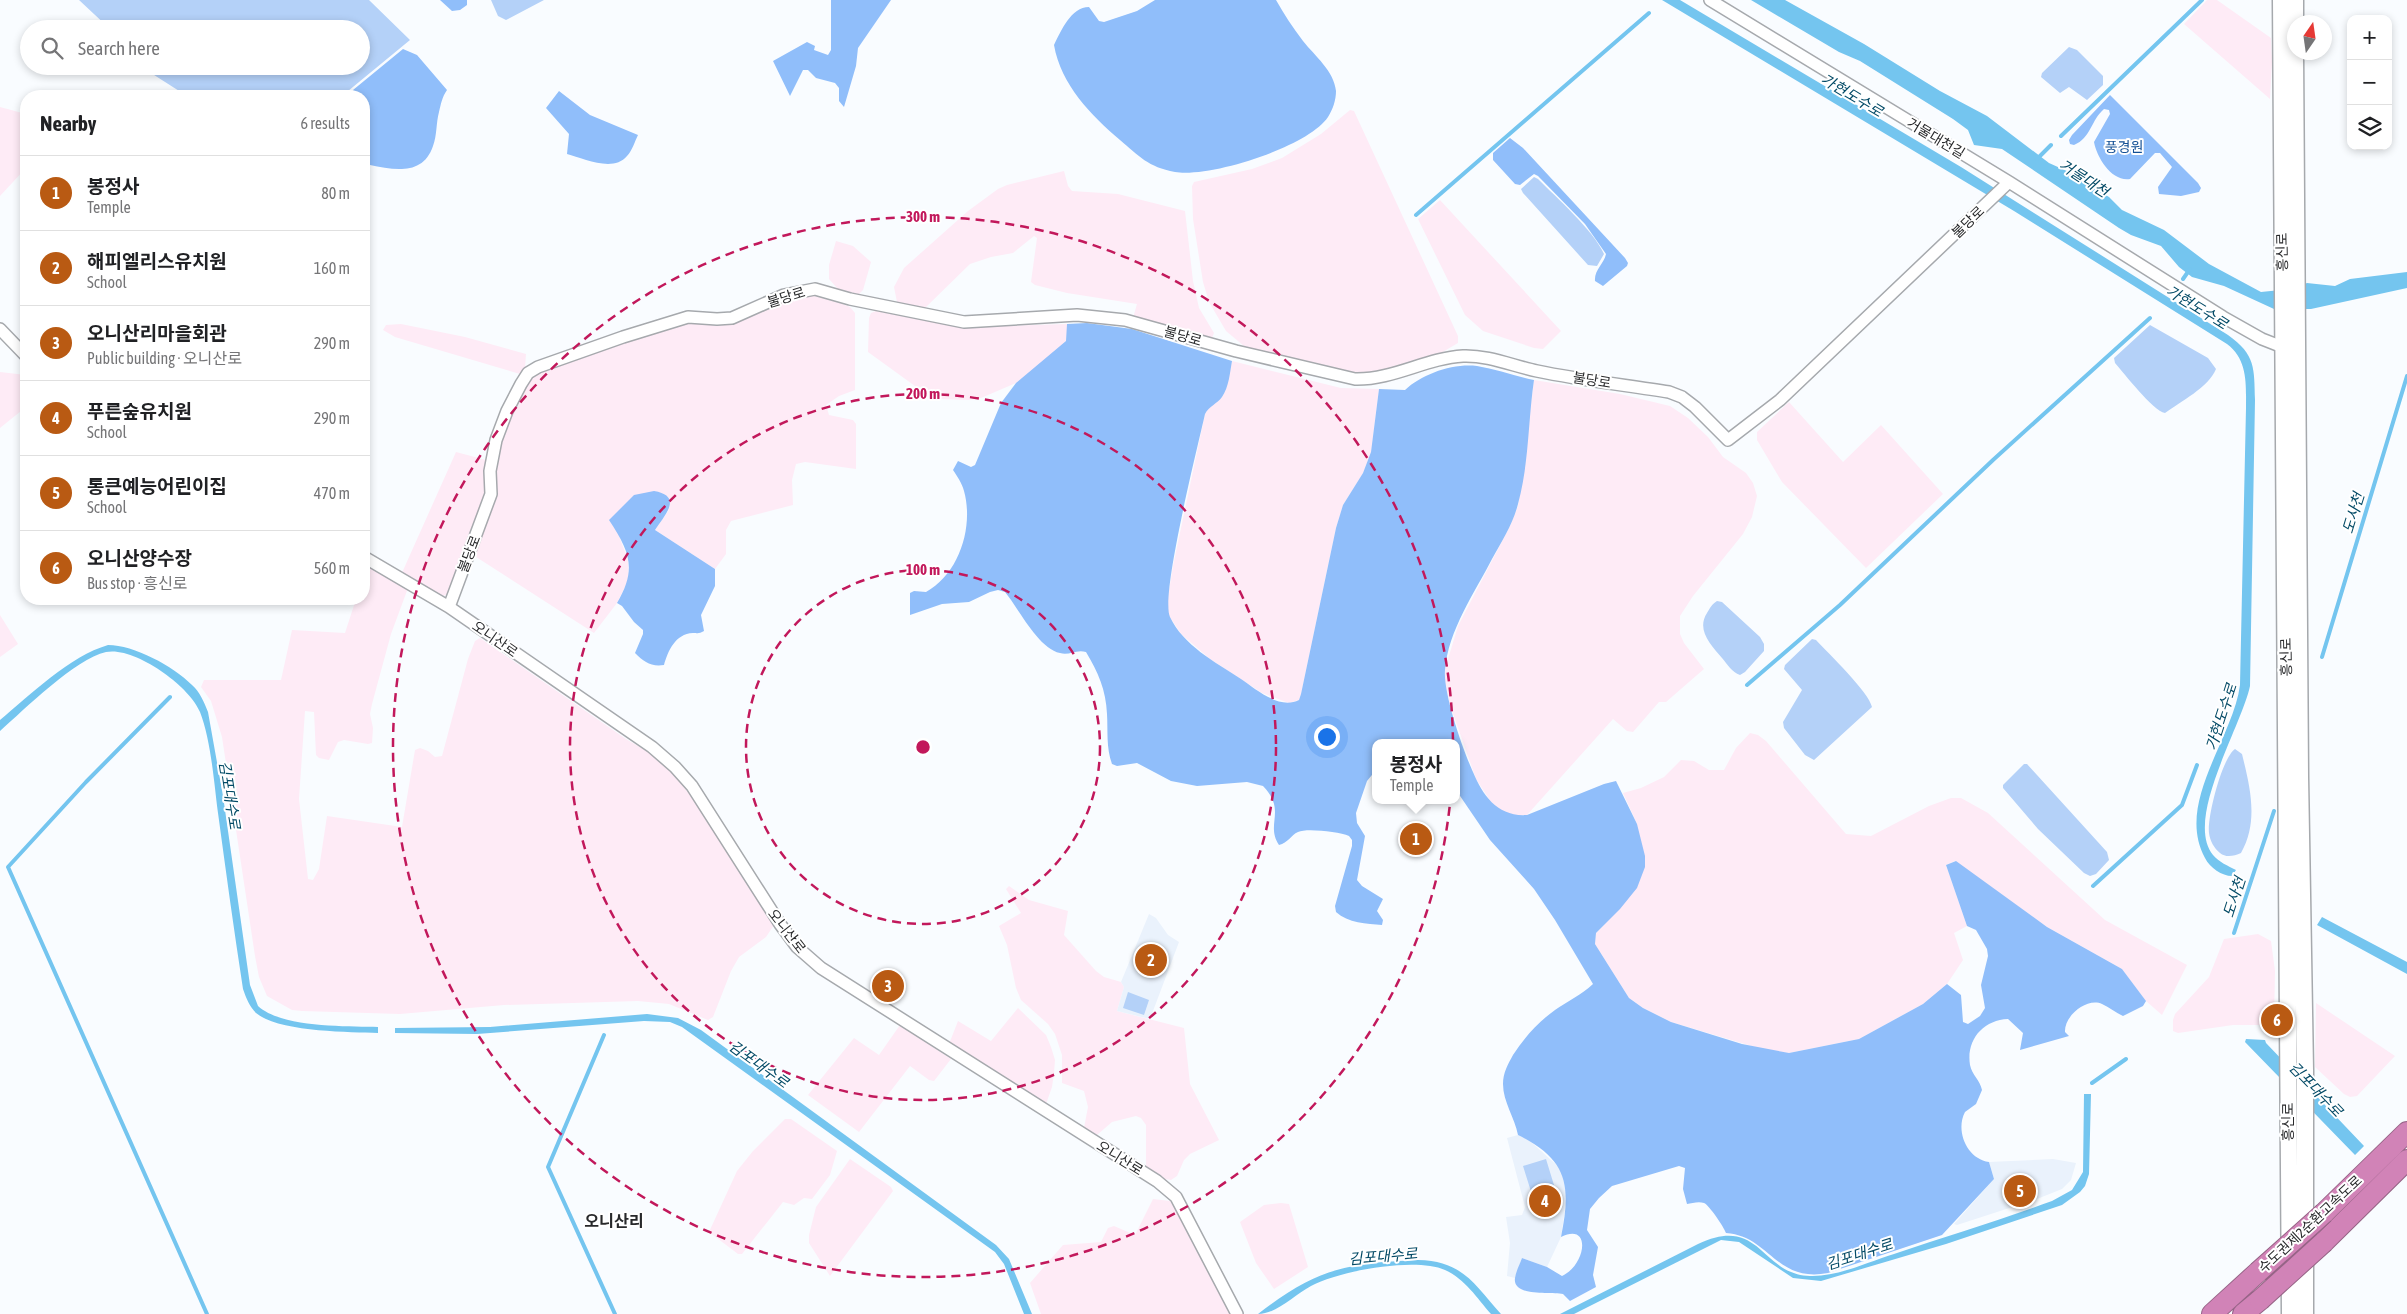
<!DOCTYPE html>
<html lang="en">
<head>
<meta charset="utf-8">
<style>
  body { margin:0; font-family:"Asap Condensed","Noto Sans KR",sans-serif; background:#f6f6f6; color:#202124 }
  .controls { position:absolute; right:15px; top:15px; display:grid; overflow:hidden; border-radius:10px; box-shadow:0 2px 8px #0003 }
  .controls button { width:45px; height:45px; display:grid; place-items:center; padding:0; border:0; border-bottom:1px solid #e0e0e0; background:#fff; color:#202124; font:25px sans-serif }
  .compass { position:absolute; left:2287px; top:15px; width:45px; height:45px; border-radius:50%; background:#fff; box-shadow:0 2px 8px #0003; rotate:13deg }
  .you { position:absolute; left:1326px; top:736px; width:18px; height:18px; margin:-12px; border:4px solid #fff; border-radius:50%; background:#1a73e8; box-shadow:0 0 0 8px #1a73e833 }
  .badge { display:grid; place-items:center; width:32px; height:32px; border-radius:50%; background:#b95a13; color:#fff; font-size:16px; font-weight:700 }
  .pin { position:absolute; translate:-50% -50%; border:2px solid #fff; box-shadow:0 1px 5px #0006 }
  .popup { position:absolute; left:1372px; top:739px; width:88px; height:65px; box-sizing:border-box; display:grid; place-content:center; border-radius:10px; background:#fff; filter:drop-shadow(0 1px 4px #0005); font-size:16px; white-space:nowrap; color:#757577 }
  .popup b { font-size:19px; color:#202124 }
  .popup::after { content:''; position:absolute; left:50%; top:100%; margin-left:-10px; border:10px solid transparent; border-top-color:#fff }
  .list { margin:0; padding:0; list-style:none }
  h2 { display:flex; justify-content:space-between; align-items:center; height:65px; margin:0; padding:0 20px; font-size:21px }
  h2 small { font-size:16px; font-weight:400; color:#757577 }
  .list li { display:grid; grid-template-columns:32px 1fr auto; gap:15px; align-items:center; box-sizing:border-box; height:75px; padding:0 20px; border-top:1px solid #e0e0e0 }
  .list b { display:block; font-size:19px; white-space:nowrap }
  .list p { margin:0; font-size:16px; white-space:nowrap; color:#757577 }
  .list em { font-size:16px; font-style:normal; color:#757577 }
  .icon { flex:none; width:28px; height:28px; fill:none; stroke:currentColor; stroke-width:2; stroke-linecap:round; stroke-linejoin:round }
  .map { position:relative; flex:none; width:2407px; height:1314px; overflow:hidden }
  .search { position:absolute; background:#fff; box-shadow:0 2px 8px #0003; left:20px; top:20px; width:350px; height:55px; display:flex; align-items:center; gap:12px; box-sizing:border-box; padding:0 18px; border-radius:28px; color:#757577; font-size:19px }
  .panel { position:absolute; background:#fff; box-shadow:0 2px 8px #0003; left:20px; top:90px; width:350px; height:515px; border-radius:20px }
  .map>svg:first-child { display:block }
  .industrial { fill:#feebf6 }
  .built { fill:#eaf2fc }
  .green { fill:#b4d1f8 }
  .forest { fill:#90befa }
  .water { fill:#74c5ef }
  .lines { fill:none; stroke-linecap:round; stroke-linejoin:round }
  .stream { stroke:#74c5ef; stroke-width:4 }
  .minor-casing { stroke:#a6a9ad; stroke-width:14 }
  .secondary-casing { stroke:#a6a9ad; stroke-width:19 }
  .motorway-casing { stroke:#966486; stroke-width:22 }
  .minor { stroke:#fff; stroke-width:11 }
  .secondary { stroke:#fff; stroke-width:16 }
  .motorway { stroke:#d183b7; stroke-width:20 }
  .motorway-bridge-casing { stroke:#966486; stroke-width:22; stroke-linecap:butt }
  .motorway-bridge { stroke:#d183b7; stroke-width:20 }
  .ring { fill:none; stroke:#c2185b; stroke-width:2.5; stroke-dasharray:9 6 }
  .labels { text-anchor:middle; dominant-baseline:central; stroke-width:4; stroke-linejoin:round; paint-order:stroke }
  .street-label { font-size:14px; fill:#28292b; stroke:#fff }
  .park-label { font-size:14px; fill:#124f94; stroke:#fff }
  .water-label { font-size:15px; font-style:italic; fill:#034a66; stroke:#fff }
  .quarter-label { font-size:16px; font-weight:bold; fill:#28292b; stroke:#fff }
  .centre { fill:#c2185b; stroke:#fff; stroke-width:2.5 }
  .ring-label { font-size:15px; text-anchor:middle; font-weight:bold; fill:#c2185b; stroke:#fff; stroke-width:4; stroke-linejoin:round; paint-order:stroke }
</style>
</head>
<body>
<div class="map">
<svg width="2407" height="1314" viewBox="0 0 2407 1314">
  <rect width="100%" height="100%" fill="#f9fcff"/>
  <!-- industrial -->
  <path class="industrial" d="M2207,0h10l54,38 1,24 -2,37 -86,-75z
    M0,107l26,7v54l-26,28z
    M1350,110l4,1 104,225v7l-17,10 -39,13 -38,8 -16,-1 -70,-16 -34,-11 -18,-15 -17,-29 -6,-20 -10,-63 -1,-33 2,-4 58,-13 30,-11 39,-24z
    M1064,171l4,15 4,5 46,3 67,17 8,70 6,27 15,25 -2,5 -79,-20 4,-14 -70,-11 -32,-8 -4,-3 6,-44 -3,-2 -21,17 -22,4 -21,7 -45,44 -22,-1 -6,-5 -3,-15 10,-19 64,-57 30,-22 9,-4z
    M1440,200l121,131 -18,18 -9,-1 -51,-17 -18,-16 -47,-96z
    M836,241l17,5 18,16 -8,28 -5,5 -20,-6 -9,-10v-14z
    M811,295l29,8 10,4 5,6v77l-16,6 -13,9 3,10 24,5 3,4v45l-51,-7 -9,2 -4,16 1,25 -62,16 -5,9v24l-11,15 -60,-39 14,-20 -50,26 9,24 1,19 -12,24 -23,30 -121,-78 35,-138 24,-40 7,-5 47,-17 95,-31h36l63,-22z
    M876,311l83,16 108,-3v9l-1,8 -8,9 -42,33 -35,15 -12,2 -29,-1 -14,-5 -58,-42 1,-34 2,-5z
    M401,324l64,13 61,17 -1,14 -5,6 -125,-37 -12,-7 3,-5z
    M1232,361l109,27 38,1 -8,63 -8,21 -20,32 -7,23 -35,166 -2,6 -10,3 -27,-10 -52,-34 -29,-25 -13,-20 -1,-11 6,-37 32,-152 3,-6 14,-11 4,-8z
    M0,372l26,3v32l-26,21z
    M1534,380l86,14 50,12 18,12 20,19 15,20 23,16 7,10 4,13 -5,21 -9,17 -50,62 -13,20v18l4,9 20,26 -38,33h-7l-26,30 -6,-1 -14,-12 -86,96 -12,1 -12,-4 -12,-10 -15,-23 -26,-74 -5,-21v-15l13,-43 52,-100 8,-20z
    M1789,402l54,60 38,-37 62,69 -77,74 -84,-86 -25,-42v-8z
    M456,452l30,8 1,31 -39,103 -5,2 -42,-21z
    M367,566l41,22 -17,46 -19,70 -2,10 3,14 -1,15 -4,1 -24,-4 -6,2 -9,18 -10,-2 -3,-3 -2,-43 -9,-1 -6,88 9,80 5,1 6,-11 8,-53 75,11 13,-77 5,-2 8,3 7,6 7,-1 26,-97 7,-18 5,-3 146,101 24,14 20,16 34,44 70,112 -8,12 -27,20 -8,14 -18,46 -5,3 -39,-16 -31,-3 -134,4 -104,9 -98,-3 -10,-1 -25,-14 -8,-19 -4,-21 -33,-219 -11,-36 -10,-14 3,-7h77l11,-50 53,3 11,-34h8v-24z
    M0,615l18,29 -18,13z
    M1750,733l8,2 8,6 80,93 25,2 58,-30 22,-8h10l27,15 117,107 82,45 -25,50 -16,-14 -24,-32 -75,-42 -92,-66 -9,4 21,61 -13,7 9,27 -16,24 -24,20 -64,35 -70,14 -24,-3 -94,-28 -28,-14 -14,-10 -34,-54 1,-11 8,-8 33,-101 -14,-31 18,-5 23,-11 17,-17 13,1 15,9h15l12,-22z
    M1009,886l20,14 39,11 -4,24 32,36 8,6 17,5 3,5 -7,24 67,17 6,56 29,56 -29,14 -6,6 -7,16 -6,4 -6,-1 -19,-13v-41l-5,-7 -5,-2 -24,6 -15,13 -13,-7 4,-21 -4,-16 -22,-8v-28l-7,-21 -7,-10 -27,-24 -5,-12 -9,-43 -8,-19 22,-13 -15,-24z
    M2258,934l13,7 4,30 -1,54h-41l-55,8 -5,-2v-11l2,-6 34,-37 15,-38z
    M2316,1003l79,53 -38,40 -7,1 -6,-3 -29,-27z
    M1018,1008l28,27 5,12 4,13 -1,13 -2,14 -6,17 -97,-60 9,-23 33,20z
    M900,1025l51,34 -17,22 -5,-1 -19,-14 -51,66 -51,-37 46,-57 25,17z
    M785,1119h6l46,32 -7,24 -18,24 -8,-1 -10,7 -11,-3 -41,52h-4l-29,-22 28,-61 16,-20z
    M850,1159l41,28 2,4 -63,85 -21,-33v-8l7,-28z
    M1153,1199l17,2 24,39 37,74h-190l-11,-31 33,-38 38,-3 7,-14 6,-2 21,9z
    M1281,1203l8,1 19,63 -34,22 -18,-26 -16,-41 24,-17z"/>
  <!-- built -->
  <path class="built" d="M1149,914l7,4 12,17 11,7 -29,77 -33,-8 7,-24 -3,-5z
    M1518,1135l12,6 31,28 5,12 1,14 -6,42 -14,30 -25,-9 -7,20 -8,-2 3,-33 -4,-26 16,-2 3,-8 -18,-69z
    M2053,1159l23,4 -5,17 -9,9 -25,10 -80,26 -3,-1 40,-45 -5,-17z"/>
  <!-- green -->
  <path class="green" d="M79,0h290l41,40 -68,56h-155l-47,-30h221v-37h-251z
    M491,0h53l-38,20 -8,-4z
    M2069,47l8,3 26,26v9l-16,15 -18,-13 -9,6 -19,-16 1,-4z
    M1534,177l4,2c18,18 56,52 66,75l-7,12 -9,-1 -65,-72 -2,-4z
    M2150,325l58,33 8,11c-7,18 -36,33 -51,44 -12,-2 -41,-40 -50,-50l-1,-5z
    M1717,601l5,1 38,35 4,7v7l-19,21 -5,3c-8,-3 -13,-11 -18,-17 -11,-13 -26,-28 -15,-45 3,-5 5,-9 10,-12z
    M1812,639l4,1c12,13 53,52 56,67l-58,53 -9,-5 -21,-27 -1,-6 19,-32 -18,-21 1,-4z
    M2235,749l7,5c8,33 17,67 -1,99 -7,3 -15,5 -21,0 -6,-5 -10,-12 -11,-20 -2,-16 13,-75 26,-84z
    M2024,764h3l80,88 2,8 -13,14 -6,2 -6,-3 -46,-44 -35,-41v-3z
    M1128,992l21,8 -5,15 -21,-7z
    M1546,1159l11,36 -23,6 -11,-35z"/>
  <!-- forest -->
  <path class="forest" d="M440,0h27v5l-7,5 -8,1z
    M831,0h60l-33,48 -2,18 -12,41 -5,-6v-13l-4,-5 -19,-5 -8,-8h-5l-13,26 -17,-35 34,-19 8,4 -1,4 14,5 3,-5z
    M1155,0h121c8,14 17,28 27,41 12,15 31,30 33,50 0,9 -3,18 -8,26 -20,30 -118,61 -153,55 -27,-5 -36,-16 -55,-32 -29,-25 -59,-55 -66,-95 7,-14 17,-38 35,-38l10,14 5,1 33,-11z
    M403,49l14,6 30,35c-5,7 -6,14 -8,22 -3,11 -2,24 -6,34 -10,30 -39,24 -63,19l-5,-8 -1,-61h-8l-3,-6z
    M559,91l31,24 48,20c-3,6 -6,16 -11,21 -14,17 -44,2 -60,-2l2,-20 -23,-26z
    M2110,95l88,88 3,5 -2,4 -18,4 -22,-2 -1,-7 14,-20 -12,-14h-5l-25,26c-18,3 -33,-21 -36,-37l16,-28 -1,-4 -5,-1c-13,11 -13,29 -30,36l-4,-1 -1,-4 3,-5z
    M1510,138l13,10 102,110 3,5 -1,3 -24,20 -8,-5c-1,-11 9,-17 11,-27l-21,-30 -47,-48 -4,-2 -14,11 -5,-1 -22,-24v-7z
    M1087,323l45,6 100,32c-2,11 -3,26 -10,36 -5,7 -13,9 -17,17 -7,32 -45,182 -35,203 13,28 45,45 71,62 15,10 38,31 58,21l2,-6 35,-166 7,-23 20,-32 8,-21 8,-63 26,1c17,-16 48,-27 72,-24 19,3 38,10 57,14 -6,41 -5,84 -16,124 -5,20 -16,37 -26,55 -17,33 -44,72 -47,111 -2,23 18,80 28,102 10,24 25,45 54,43l77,-31 12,-3 21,43 8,32v11l-8,21 -17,21 -24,24 -1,11 34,54 14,10 28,14 71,22 47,9 70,-14 64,-35 24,-20 14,11 2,27 5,2 12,-8 5,-8 -4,-23 7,-29 -1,-7 -11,-19 -9,-4 -21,-61 10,-4 91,66 75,42 24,32 -3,5 -20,10c-7,-3 -14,-9 -21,-12 -15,-7 -38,12 -37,28l4,4 -49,14 3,-17 -15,-14c-25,1 -42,21 -38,46 2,10 10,15 12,25l-6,14 -11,8c-10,19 2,47 24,50l5,17 -52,56 -114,38c-53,10 -58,-37 -102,-40 -2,-6 -17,-28 -22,-30 -5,-2 -12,0 -17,1l-4,-15 2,-21 -6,-2 -67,20 -13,12 -9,11 -3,21 11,17 -5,28 3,12 -26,14 -7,-7c-12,-2 -51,3 -48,-16 1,-7 5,-14 7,-20l25,9 15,9c24,-11 30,-54 -1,-39 10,-50 8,-77 -43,-102 -3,-17 -15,-33 -15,-51 0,-11 5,-20 10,-29 11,-17 25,-33 42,-45 13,-9 26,-15 38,-26l-38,-64 -21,-31 -44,-49 -34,-50v-47h-80v27l-9,11 -11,32 1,10 8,13 -8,44 5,6 21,13 -6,12 6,9 -1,5c-15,-1 -34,-2 -46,-13l-1,-6 17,-60v-6l-3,-4c-10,-4 -42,-8 -51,-4 -7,3 -10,11 -19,13 -14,-21 8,-34 -16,-59l-16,-4 -50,4 -26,-5 -34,-18 -20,3 -5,-2c-6,-17 -4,-33 -5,-50 -1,-24 -9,-42 -21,-62 -10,-3 -17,4 -26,1 -22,-5 -41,-44 -55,-61l-7,-2 -8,2 -21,10 -27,2 -32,11v-22l4,-2 12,1c33,-18 48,-65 38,-101 -2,-8 -7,-15 -11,-21l5,-9 13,6 4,-2 26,-62 15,-20 50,-42 1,-17z
    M654,491c30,5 10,25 1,39l60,39v17l-14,29 3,16c-5,3 -6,2 -11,2 -18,1 -25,18 -29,32 -13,2 -20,-3 -29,-12l8,-19v-4l-9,-8 -12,-16 -5,-3c20,-34 13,-51 -8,-83l25,-25z"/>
  <!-- water -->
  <path class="water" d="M1662,0h18l281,167 267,168c28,20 26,33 27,65l-5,286c-9,42 -66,133 -37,169 6,7 15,11 23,15l-4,6c-10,0 -22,-8 -27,-18 -30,-55 28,-119 35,-173l6,-277c0,-24 2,-48 -19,-64l-213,-133z
    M1751,0h34l79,44 76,47 47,25 62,47 20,9 40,25 13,13 42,20 45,34 52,28 30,-3 16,-6 28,3 15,-7 57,-7v16l-96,21h-37l-50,-23 -32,-9 -13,-10 -18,-21 -30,-11 -12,-7 -117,-79 -28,-4 -6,-15 -15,-11 -93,-58 -21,-9z
    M108,645c26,0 65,21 84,40 8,7 12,17 16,27l15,84 27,189 8,21c24,22 89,20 120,21v6c-29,-1 -100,-1 -122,-20 -6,-6 -10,-15 -13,-24 -9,-58 -17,-117 -25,-176 -4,-30 -7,-73 -18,-101 -10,-26 -66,-66 -94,-60 -31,7 -81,57 -106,79v-11c30,-25 70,-64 108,-75z
    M2322,917l85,45v12l-90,-49z
    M647,1014l31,4 23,12 295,215 13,14 23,55h-8l-20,-50 -9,-12 -313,-225 -12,-5 -26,-1 -167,13 -82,-1v-5l95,-1z
    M2246,1039l19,1 1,3 98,103 -9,9 -110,-113z
    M2084,1094h7l-2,80 -4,12 -5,6 -18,13 -116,39 -125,37 -28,-3 -54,-36 -18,-2 -147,74h-14l138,-70c63,-30 63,31 112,32 27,1 58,-14 84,-22 53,-18 106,-34 158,-53l20,-11 11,-18z
    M1418,1260c45,1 56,24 83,54h-10c-14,-16 -26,-35 -46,-44 -30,-13 -106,1 -134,16 -17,9 -34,28 -53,28 58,-45 88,-51 160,-54z"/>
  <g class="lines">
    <!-- stream -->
    <path class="stream" d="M2061,136l141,-136
      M2037,159l14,-14
      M1416,215l233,-202
      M2183,279l7,-10
      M2322,657l85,-281
      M1747,685l93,-80 153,-145 157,-142
      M170,697l-84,85 -78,85 199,447
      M2093,886l89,-81 15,-40
      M2234,933l40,-122
      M604,1035l-56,132 67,147
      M2092,1083l34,-24"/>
    <defs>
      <path id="minor" d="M1710,0l299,182 214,135 39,22 28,11
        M0,329l26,27
        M364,557l85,50 203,140 23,20 17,19 88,138 17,23 24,21 336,213 19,16 61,117
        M449,607l42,-113 -1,-23 6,-31 11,-29 14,-27 7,-11 10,-6 85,-30 65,-20 29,2 15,-1 52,-23 31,-6 35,10 114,23 113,-7 48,5 111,31 119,28c38,1 71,-21 108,-23 25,-1 50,10 74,15 43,9 88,14 132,21l13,5 13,10 33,33 52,-40 229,-218"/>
      <path id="secondary" d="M2281,0l9,1314
        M2295,0v22
        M2295,52l5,724 5,294v244"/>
      <path id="motorway" d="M2324,1213l83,-81
        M2324,1242l83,-82
        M2212,1314l46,-42
        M2243,1314l17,-14"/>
    </defs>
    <!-- minor casing -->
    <use href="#minor" class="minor-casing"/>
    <!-- secondary casing -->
    <use href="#secondary" class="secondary-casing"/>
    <!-- motorway casing -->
    <use href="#motorway" class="motorway-casing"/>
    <!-- minor -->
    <use href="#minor" class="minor"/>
    <!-- secondary -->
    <use href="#secondary" class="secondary"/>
    <!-- motorway -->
    <use href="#motorway" class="motorway"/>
    <defs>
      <path id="motorway-bridge" d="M2258,1272l66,-59
        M2260,1300l64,-58"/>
    </defs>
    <!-- motorway-bridge casing -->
    <use href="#motorway-bridge" class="motorway-bridge-casing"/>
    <!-- motorway-bridge -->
    <use href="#motorway-bridge" class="motorway-bridge"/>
  </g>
  <!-- distance rings -->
  <g class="ring">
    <circle cx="923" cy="747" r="177"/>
    <circle cx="923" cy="747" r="353"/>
    <circle cx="923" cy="747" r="530"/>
  </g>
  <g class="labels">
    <!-- street labels -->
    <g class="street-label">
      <text transform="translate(1936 138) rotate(31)">거물대천길</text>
      <text transform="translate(1968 222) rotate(-44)">불당로</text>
      <text transform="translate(2282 252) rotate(-91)">흥신로</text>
      <text transform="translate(786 297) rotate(-17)">불당로</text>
      <text transform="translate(1183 336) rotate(16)">불당로</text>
      <text transform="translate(1592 380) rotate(9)">불당로</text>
      <text transform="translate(469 554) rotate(-69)">불당로</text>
      <text transform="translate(495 639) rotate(35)">오니산로</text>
      <text transform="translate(2286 657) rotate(-91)">흥신로</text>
      <text transform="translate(787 931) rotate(52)">오니산로</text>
      <text transform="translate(2288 1122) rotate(-90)">흥신로</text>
      <text transform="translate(1120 1158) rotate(32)">오니산로</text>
      <text transform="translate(2310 1224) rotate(-43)">수도권제2순환고속도로</text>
    </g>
    <!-- park labels -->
    <g class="park-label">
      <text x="2124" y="147">풍경원</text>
    </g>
    <!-- water labels -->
    <g class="water-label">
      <text transform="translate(1852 95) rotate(31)">가현도수로</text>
      <text transform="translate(2084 178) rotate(33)">거물대천</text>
      <text transform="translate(2197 307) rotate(32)">가현도수로</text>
      <text transform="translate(2353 513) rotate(-73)">도사천</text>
      <text transform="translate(2221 717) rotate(-72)">가현도수로</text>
      <text transform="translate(230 795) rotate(81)">김포대수로</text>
      <text transform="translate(2234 897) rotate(-72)">도사천</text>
      <text transform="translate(759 1064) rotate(36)">김포대수로</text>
      <text transform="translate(2316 1089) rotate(46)">김포대수로</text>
      <text transform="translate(1859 1254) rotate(-18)">김포대수로</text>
      <text transform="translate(1383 1256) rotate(-5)">김포대수로</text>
    </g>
    <!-- quarter labels -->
    <g class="quarter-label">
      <text x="614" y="1221">오니산리</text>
    </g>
  </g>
  <circle cx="923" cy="747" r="8" class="centre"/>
  <g class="ring-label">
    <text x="923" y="222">300 m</text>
    <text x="923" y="399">200 m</text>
    <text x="923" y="575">100 m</text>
  </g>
</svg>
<div class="controls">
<button>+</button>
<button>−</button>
<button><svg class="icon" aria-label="layers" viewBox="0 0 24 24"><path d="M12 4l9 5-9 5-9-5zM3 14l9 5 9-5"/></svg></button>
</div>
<svg class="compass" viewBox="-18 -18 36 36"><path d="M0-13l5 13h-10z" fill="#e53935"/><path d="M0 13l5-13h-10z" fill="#757577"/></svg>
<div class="you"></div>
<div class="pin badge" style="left:1416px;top:839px">1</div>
<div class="popup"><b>봉정사</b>Temple</div>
<div class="pin badge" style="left:1151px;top:960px">2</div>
<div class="pin badge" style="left:888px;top:986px">3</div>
<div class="pin badge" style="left:1545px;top:1201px">4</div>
<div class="pin badge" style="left:2020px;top:1191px">5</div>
<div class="pin badge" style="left:2277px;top:1020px">6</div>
<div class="search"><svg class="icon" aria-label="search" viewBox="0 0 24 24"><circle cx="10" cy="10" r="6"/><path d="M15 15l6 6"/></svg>Search here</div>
<section class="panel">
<h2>Nearby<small>6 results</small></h2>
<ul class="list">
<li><span class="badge">1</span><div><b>봉정사</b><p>Temple</p></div><em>80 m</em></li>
<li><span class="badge">2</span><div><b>해피엘리스유치원</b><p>School</p></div><em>160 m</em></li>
<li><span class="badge">3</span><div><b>오니산리마을회관</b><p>Public building · 오니산로</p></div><em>290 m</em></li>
<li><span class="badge">4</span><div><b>푸른숲유치원</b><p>School</p></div><em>290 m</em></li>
<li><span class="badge">5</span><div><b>통큰예능어린이집</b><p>School</p></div><em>470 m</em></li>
<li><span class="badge">6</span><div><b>오니산양수장</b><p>Bus stop · 흥신로</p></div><em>560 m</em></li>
</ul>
</section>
</div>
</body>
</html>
